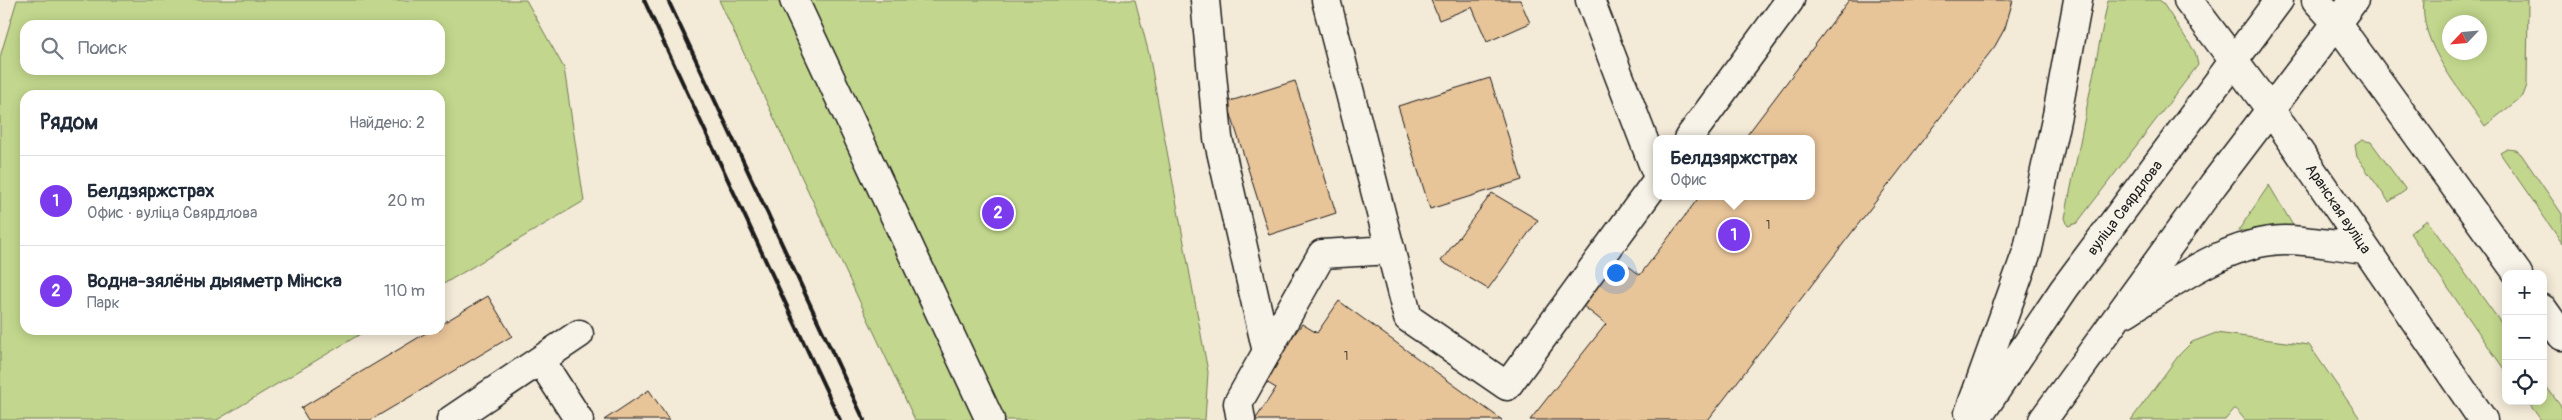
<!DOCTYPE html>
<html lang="ru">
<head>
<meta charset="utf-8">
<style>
  body { margin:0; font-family:Pangolin,sans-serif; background:#f2f2f3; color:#1f2937 }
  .controls { position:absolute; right:15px; bottom:15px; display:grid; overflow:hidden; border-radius:10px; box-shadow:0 2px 12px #0003 }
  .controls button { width:45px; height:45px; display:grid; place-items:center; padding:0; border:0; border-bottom:1px solid #e0e1e3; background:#fff; color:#1f2937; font:25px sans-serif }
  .compass { position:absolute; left:2442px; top:15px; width:45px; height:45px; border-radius:50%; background:#fff; box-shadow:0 2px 12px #0003; rotate:244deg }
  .you { position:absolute; left:1615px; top:272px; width:18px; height:18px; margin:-12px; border:4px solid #fff; border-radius:50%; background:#1a73e8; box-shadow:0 0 0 8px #1a73e833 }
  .badge { display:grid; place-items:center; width:32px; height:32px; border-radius:50%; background:#7c3aed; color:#fff; font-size:16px; font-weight:700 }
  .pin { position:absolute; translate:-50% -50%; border:2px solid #fff; box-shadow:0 1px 5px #0006 }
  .popup { position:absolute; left:1653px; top:135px; width:162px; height:65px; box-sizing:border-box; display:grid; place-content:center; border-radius:10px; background:#fff; filter:drop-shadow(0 1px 4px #0005); font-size:16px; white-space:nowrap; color:#747a83 }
  .popup b { font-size:19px; color:#1f2937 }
  .popup::after { content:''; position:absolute; left:50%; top:100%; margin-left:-10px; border:10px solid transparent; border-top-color:#fff }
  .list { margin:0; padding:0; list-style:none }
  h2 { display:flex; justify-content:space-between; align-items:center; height:65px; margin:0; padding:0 20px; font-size:21px }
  h2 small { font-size:16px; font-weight:400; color:#747a83 }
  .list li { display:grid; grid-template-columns:32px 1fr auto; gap:15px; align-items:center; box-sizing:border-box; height:90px; padding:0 20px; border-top:1px solid #e0e1e3 }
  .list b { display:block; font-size:19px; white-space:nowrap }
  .list p { margin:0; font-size:16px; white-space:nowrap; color:#747a83 }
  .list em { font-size:16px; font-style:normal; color:#747a83 }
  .icon { flex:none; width:28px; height:28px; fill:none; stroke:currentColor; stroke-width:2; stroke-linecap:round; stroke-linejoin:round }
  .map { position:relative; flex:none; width:2562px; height:420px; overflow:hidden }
  .search { position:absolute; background:#fff; box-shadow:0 2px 12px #0003; left:20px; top:20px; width:425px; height:55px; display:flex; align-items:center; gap:12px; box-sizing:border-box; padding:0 18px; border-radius:15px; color:#747a83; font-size:19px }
  .panel { position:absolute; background:#fff; box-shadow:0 2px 12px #0003; left:20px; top:90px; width:425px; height:245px; border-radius:15px }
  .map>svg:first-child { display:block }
  .green { fill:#c2d78d; stroke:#6f7a54; fill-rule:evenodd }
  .building { fill:#e8c499; stroke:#1c1c1c }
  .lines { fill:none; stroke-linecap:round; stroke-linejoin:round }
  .minor-casing { stroke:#1c1c1c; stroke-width:31 }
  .major-casing { stroke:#1c1c1c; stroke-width:31 }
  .minor { stroke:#f7f3e8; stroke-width:28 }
  .major { stroke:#f7f3e8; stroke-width:28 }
  .rail { stroke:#1c1c1c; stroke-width:4 }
  .labels { text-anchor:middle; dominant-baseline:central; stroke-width:4; stroke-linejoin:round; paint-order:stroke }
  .number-label { font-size:12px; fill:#4f463b }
  .street-label { font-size:15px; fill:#1c1c1c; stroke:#f7f3e8 }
</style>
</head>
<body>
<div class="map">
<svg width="2562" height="420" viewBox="0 0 2562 420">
  <rect width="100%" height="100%" fill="#f4ead8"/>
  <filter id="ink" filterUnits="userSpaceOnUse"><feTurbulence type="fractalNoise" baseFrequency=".02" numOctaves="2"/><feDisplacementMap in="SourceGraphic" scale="10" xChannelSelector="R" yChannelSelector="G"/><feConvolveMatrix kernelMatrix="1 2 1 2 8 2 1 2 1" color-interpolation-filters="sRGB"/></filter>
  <g filter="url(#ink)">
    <!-- green -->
    <path class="green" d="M17,0h509l38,68 20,133 -144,85v-191h-415v235h342l-150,90h-217v-363zM25,25h415v45h-415z
      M719,0h416l14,54 59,318 -3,48h-290z
      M2108,0h51l3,2 33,50 3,13 -121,158 -9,3 -3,-8z
      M2424,0h104l-1,85 -4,11 -38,30c-23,-34 -67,-83 -61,-126zM2450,22h30v30h-30z
      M2362,140l9,2 35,48 -17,12 -32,-45 -2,-12z
      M2507,149l9,1 5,4 41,60v29l-62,-90z
      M2269,185l26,44 -57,2z
      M2427,220l79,110v42l-96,-139z
      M2216,333l93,12 52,75h-116l-10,-12 -10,12h-94l48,-65 13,-13z
      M2543,382l19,26v12h-21l-14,-19h16z"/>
    <!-- building -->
    <path class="building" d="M1431,0h89l10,23 -43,19 -15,-35 -33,13z
      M1849,0h164l-8,28 -10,18 -287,374h-178l76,-96 -28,-22 36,-47 26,20 60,-79h112v-57h-68z
      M1490,78l32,102 -92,29 -32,-103z
      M1295,81l41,132 -67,22 -42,-133z
      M1492,193l46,27 -50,69 -47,-28z
      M488,296l24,40 -141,84h-63l-7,-12 130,-78h9v-5z
      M1339,301l163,119h-247l21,-32 -15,-9 41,-55 15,9z
      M649,390l20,30h-65z"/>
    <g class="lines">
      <defs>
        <path id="minor" d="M794,0l196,420
          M1205,0l13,138 49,214
          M1326,0l82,318 99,68 149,-204
          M1590,0l66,172
          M1688,139l102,-139
          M541,361l38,59
          M451,420l128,-86
          M1241,420l-3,-17 84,-149 69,-4"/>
        <path id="major" d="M2188,0l82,109 213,311
          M2316,0l20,22 182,252
          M2543,309l19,27
          M2125,313c46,-29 103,-72 159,-73 27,0 55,6 81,9
          M1969,413l59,-164 29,-134 21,-115
          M1976,420l88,-131 215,-289
          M2043,420l170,-235 141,-185"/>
      </defs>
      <!-- minor casing -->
      <use href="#minor" class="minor-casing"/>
      <!-- major casing -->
      <use href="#major" class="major-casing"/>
      <!-- minor -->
      <use href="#minor" class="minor"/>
      <!-- major -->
      <use href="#major" class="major"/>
      <!-- rail -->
      <path class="rail" d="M644,0l196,420
        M668,0l196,420"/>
    </g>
  </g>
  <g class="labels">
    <!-- number labels -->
    <g class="number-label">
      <text x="1768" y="225">1</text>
      <text x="1346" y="356">1</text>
    </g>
    <!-- street labels -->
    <g class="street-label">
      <text transform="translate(2125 208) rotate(-53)">вуліца Свярдлова</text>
      <text transform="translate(2338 209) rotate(56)">Аранская вуліца</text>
    </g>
  </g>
</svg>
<div class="controls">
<button>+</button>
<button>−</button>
<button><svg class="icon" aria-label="locate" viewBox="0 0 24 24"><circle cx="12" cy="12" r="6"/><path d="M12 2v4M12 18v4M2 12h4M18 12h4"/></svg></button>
</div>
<svg class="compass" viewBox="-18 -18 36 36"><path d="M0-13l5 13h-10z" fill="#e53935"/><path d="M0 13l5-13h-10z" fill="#747a83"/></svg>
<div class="you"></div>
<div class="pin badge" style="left:1734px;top:235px">1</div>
<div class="popup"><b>Белдзяржстрах</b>Офис</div>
<div class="pin badge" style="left:998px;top:213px">2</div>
<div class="search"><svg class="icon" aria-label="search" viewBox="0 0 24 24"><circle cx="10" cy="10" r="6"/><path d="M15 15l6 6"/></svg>Поиск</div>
<section class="panel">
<h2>Рядом<small>Найдено: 2</small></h2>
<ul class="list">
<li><span class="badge">1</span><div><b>Белдзяржстрах</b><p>Офис · вуліца Свярдлова</p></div><em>20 m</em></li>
<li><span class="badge">2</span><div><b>Водна-зялёны дыяметр Мінска</b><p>Парк</p></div><em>110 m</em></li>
</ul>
</section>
</div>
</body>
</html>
